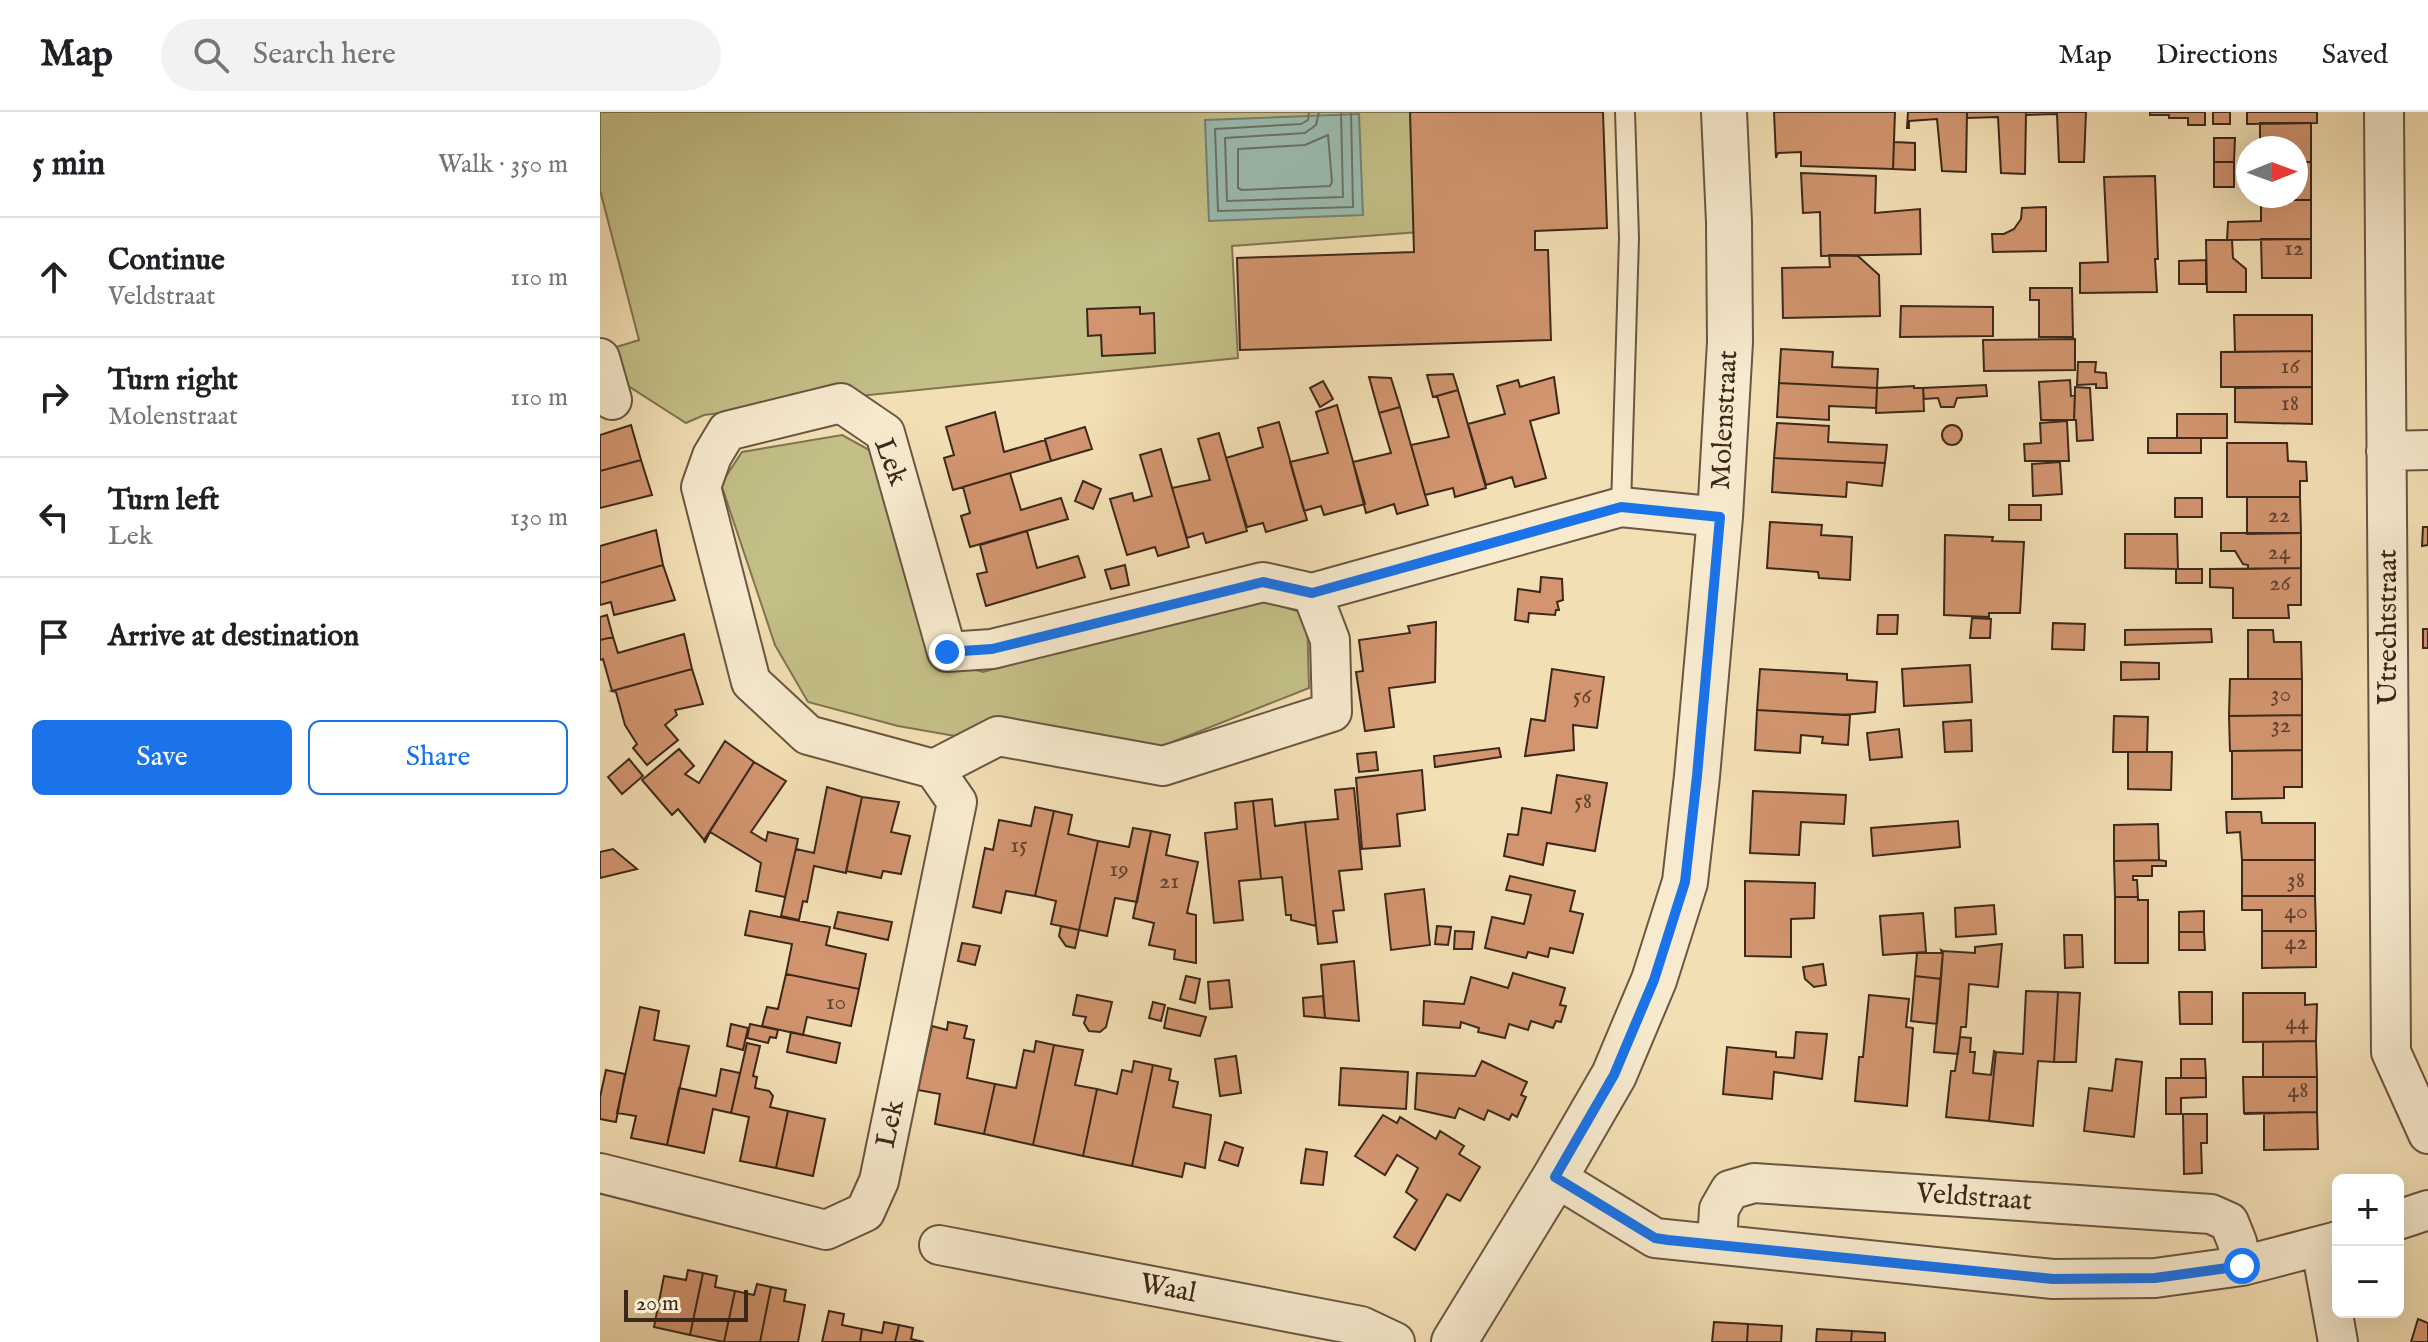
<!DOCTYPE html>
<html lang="en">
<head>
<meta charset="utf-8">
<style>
  body { margin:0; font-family:"IM FELL English",serif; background:#f2f2f2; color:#202124 }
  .controls { position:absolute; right:24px; bottom:24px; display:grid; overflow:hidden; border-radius:12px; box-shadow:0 8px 32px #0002 }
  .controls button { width:72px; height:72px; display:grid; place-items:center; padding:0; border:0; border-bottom:2px solid #e0e0e0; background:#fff; color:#202124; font:40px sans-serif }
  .compass { position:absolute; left:1636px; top:24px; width:72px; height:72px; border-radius:50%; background:#fff; box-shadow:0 8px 32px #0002; rotate:89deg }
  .scale { position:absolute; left:24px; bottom:20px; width:124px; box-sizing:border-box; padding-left:8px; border:4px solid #3c281b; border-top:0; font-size:22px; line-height:28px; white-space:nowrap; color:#3c281b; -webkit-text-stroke:6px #f7eace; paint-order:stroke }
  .stop { position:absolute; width:24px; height:24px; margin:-18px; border:6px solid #1a73e8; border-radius:50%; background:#fff }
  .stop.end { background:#1a73e8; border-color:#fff; box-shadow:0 2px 8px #0008 }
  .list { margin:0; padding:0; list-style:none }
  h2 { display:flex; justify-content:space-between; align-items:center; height:104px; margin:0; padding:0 32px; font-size:34px }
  h2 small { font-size:26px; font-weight:400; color:#757577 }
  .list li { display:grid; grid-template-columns:52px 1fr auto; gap:24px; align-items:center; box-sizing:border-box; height:120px; padding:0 32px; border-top:2px solid #e0e0e0 }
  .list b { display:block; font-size:30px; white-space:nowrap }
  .list p { margin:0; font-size:26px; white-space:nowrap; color:#757577 }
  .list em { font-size:26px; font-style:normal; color:#757577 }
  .actions { display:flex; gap:16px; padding:24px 32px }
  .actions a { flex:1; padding:18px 0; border:2px solid #1a73e8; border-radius:12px; text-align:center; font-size:28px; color:#1a73e8 }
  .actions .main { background:#1a73e8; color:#fff }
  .icon { flex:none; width:44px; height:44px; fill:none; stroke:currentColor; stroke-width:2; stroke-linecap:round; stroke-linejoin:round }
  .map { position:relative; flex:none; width:1828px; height:1230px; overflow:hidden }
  header { display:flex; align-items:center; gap:48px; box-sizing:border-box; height:112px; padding:0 40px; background:#fff; border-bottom:2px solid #e0e0e0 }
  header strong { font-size:38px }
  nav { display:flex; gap:44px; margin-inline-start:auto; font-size:28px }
  .search { width:560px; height:72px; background:#f2f2f2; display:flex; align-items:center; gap:20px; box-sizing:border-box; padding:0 28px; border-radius:44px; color:#757577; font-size:30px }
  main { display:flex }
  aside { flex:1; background:#fff }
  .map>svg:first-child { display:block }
  .green { fill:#c3bf87; stroke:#807451; stroke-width:2 }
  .water { fill:#9bbcb0; stroke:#758174; stroke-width:2 }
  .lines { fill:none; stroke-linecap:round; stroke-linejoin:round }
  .shore { stroke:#6c7266; stroke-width:2 }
  .building { fill:#d2956f; stroke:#3c281b; stroke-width:2 }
  .service-casing { stroke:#6a5641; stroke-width:22 }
  .minor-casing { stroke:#6a5641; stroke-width:42 }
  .tertiary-casing { stroke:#6a5641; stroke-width:48 }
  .service { stroke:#f7eace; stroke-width:18 }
  .minor { stroke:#f7eace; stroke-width:38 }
  .tertiary { stroke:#f7eace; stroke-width:44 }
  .route { stroke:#1a73e8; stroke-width:10 }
  .labels { text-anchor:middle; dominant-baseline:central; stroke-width:7; stroke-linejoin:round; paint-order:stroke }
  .number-label { font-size:24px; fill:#624330 }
  .street-label { font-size:28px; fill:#3c281b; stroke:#f7eace }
</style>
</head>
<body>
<header>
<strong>Map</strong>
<div class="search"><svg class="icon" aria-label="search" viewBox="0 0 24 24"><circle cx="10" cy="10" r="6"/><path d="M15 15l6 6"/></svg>Search here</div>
<nav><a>Map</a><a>Directions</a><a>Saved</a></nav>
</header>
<main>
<aside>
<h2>5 min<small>Walk · 350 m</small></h2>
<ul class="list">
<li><svg class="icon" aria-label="ahead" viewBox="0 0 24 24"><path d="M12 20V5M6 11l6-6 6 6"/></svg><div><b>Continue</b><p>Veldstraat</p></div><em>110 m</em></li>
<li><svg class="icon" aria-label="right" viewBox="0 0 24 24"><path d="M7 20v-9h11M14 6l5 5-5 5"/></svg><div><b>Turn right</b><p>Molenstraat</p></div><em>110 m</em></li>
<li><svg class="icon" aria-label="left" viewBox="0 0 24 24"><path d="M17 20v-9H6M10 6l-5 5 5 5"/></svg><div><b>Turn left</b><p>Lek</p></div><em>130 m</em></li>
<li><svg class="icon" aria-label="arrive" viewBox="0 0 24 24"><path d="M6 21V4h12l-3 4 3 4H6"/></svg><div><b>Arrive at destination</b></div></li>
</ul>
<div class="actions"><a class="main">Save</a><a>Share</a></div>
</aside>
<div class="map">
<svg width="1828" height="1230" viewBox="0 0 1828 1230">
  <rect width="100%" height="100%" fill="#f3dfb4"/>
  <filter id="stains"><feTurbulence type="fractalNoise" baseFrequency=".0025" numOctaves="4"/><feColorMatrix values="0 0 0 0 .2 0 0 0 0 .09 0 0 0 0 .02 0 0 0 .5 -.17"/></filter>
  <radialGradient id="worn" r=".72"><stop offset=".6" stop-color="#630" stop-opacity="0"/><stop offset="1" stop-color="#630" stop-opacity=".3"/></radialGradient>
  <!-- green -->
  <path class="green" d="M0,0h814l5,120 -187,14 6,112 -399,40 -135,17 -18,8 -67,-43 -9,-31 29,-9 -39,-150z
    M242,323l40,22 57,203 44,12 267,-75 57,17 2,74 -164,65 -137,-27 -53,10 -57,-10 -90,-24 -33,-57 -54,-161 21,-32z"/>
  <!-- water -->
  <path class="water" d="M759,2l4,101 -154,6 -4,-101z"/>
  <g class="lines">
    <!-- shore -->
    <path class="shore" d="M709,0l-1,8 -7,4 -86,5 3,82 135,-4 -2,-95
      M719,0l-3,13 -11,8 -80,5 2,63 116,-4 -2,-85
      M728,23l4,47 -2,4 -88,4 -4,-2v-39l67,-4z"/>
  </g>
  <!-- building -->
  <path class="building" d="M810,0h193l4,116 -72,3v19h13l3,90 -311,10 -3,-92 177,-6z
    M1174,0h121l-2,57 -92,-3v-14l-23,1 -2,5z
    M1308,0h59l-1,60 -24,-1 -5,-52 -28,2v7h-2z
    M1367,0h59l-1,62 -24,-1 -3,-56 -31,1z
    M1426,0h60l-2,50h-25l-2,-48 -31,1z
    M1550,0h55v13h-17v-7h-19v-3h-19z
    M1613,0h17v12h-17z
    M1647,0h70v11l-70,1z
    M1660,11h51v39h-15v-14h-36z
    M1614,26h21l-1,24h-20z
    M1294,30l21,1v27l-22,-1z
    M1614,50h20v25h-20z
    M1696,50h15v38h-50v-4h35z
    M1201,61l75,3 -1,37 45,-4 1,45 -100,2 -1,-44 -17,1z
    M1555,64l3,83h-3l2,33 -77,1v-30l28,-1 -4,-85z
    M1661,88h50v39l-84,1 1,-18 33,-1z
    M1446,95v44l-53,1 -1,-18h12l10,-5 7,-10 1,-11z
    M1661,127h50v39h-49z
    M1606,128h26l1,18 13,11v23h-39z
    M1229,143l29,1 21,19 1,41 -97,2 -1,-50 48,-1z
    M1606,148v24h-27v-23z
    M1430,176h42l1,49h-34v-37h-9z
    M1301,194l92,1v29l-93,1z
    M540,195v7l14,-1 1,40 -53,3 -1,-21 -13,1 -1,-27z
    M1634,203h78v36l-77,1z
    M1475,227v31l-91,1 -1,-31z
    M1181,237l52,3 -1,15 46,2 -1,19 -98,-5z
    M1712,239v36h-91v-35z
    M1478,250h18l-1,10 11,1 1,15h-11v-4l-19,1z
    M853,262l5,16 -25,7 -6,-22z
    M769,265l22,1 9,29 -21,6z
    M954,265l5,36 -29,8 16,57 -31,9 -3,-10 -26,8 -18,-61 37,-10 -8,-28 21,-6 2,7z
    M1470,268l1,16 4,-1 -1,25h-33l-2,-38z
    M723,269l10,18 -13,8 -10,-19z
    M1179,271l98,5 -1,20 -47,-2v14l-52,-3z
    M1386,273l1,11 -30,2 -3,9h-13l-3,-9 -14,1 -1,-11z
    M1314,274v2h9l1,23 -48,2 1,-25z
    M1475,275l15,1 3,52 -16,1 -1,-21h-2z
    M1712,275v37l-77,-2v-34z
    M858,278l28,98 -31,9 -2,-9 -28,7 -14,-50 38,-8 -12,-41z
    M737,293l28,99 -41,11 -3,-9 -17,5 -14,-49 38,-9 -12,-41z
    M800,295l28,98 -31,9 -3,-10 -28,9 -13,-51 38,-9 -12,-40z
    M395,300l9,40 41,-12 6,21 -98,29 -9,-32 10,-3 -8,-28z
    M1577,302h50v24h-50z
    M1467,309l2,40h-44l-1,-17 17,-1 -1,-20z
    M679,310l28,98 -41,12 -3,-9 -16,4 -21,-69 37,-11 -5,-19z
    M1177,311l52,3 -1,16 59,3 -2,18 -111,-5z
    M31,313l10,35 -41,11v-36z
    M1342 323a10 10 0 1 1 20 0a10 10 0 1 1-20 0Z
    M485,315l7,22 -41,12 -6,-22z
    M619,321l28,98 -41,12 -3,-10 -16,5 -15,-50 38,-8 -12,-41z
    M1548,326h53v15h-53z
    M1627,331h60l1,18 18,1 1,19h-7v16h-73z
    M561,337l28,98 -31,9 -3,-9 -28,8 -17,-56 22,-6 2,8 18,-5 -12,-41z
    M1174,346l111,5 -3,23 -35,-4 -1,15 -74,-5z
    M41,348l11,35 -52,13v-37z
    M1460,350l2,32 -29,2 -1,-32z
    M410,361l11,37 40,-12 7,21 -98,28 -9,-31 9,-3 -7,-26z
    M483,369l18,8 -8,20 -18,-8z
    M1647,385h53l1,36 -54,1z
    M1575,386h27v19h-27z
    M1409,393h32v15h-32z
    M1170,410l52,3 -1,10 31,2 -2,43 -31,-2 -1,-6 -51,-4z
    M1823,415h5v18l-6,1z
    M56,418l7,35 -63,18v-37z
    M427,419l10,37 41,-12 7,21 -99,29 -9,-32 10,-2 -7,-27z
    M1621,421h80v35l-53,1v-4l-5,-1 -8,-13h-14z
    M1525,422h52l1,35 -53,-1z
    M1345,423l48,2 -1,4 32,1 -4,71h-31v4l-45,-2z
    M63,453l12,35 -61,15 -3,-13 -11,3v-22z
    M525,453l4,20 -18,4 -6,-19z
    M1701,456v37h-13l1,13h-56v-30l-23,-1v-18z
    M1576,457h26v14h-26z
    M941,465l21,2 1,21 -6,2 2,8h-3l-1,5 -26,-2 -1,9 -13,-2 3,-31 22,3z
    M7,503l6,22 -13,3v-23z
    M1278,503h20l-1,19h-20z
    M1372,506l19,1 -1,19h-20z
    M836,510l-1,60 -46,6 5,39 -29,4 -9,-59 7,-1 -4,-31 51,-7 -2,-7z
    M1453,511l32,1 -1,26 -32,-1z
    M1611,517l1,13 -87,3v-15z
    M1823,517h5v19h-5z
    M1648,518h25l1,12h27l1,37h-54z
    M84,522l8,35 -80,22 -9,-32 -3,1v-20l13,-3 5,16z
    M1521,550l38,1v16l-38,1z
    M1370,553l2,37 -68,4 -2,-37z
    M92,557l11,35 -28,6 2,5 -12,10 13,15 -31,25 -14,-17 4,-4 -12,-19 -9,-33 -4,-1z
    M952,557l52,8 -7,51 -24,-3 1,25 -49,6 6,-37 14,2z
    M1160,557l87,5v6l30,2 -2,30 -31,3 -87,-5z
    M1630,567h72v36l-73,1z
    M1157,598l93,5 -2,30 -26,-2 1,-6 -22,-2 -1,18 -45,-3z
    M1702,603v35l-72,1 -1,-35z
    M1514,604l34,1 -1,35h-34z
    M1371,608l1,31 -27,1 -2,-30z
    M1299,617l3,28 -32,3 -3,-27z
    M125,629l29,21 -50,78 -26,-31 -6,6 -30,-35 37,-31 15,17 -9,8 14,9z
    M899,636l2,9 -66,10 -1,-11z
    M1702,638v37h-18v11l-52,1v-48z
    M776,640l2,18 -19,2 -2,-18z
    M1528,640h44l-1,38 -43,-1z
    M29,647l14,17 -21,18 -14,-17z
    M154,650l32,19 -35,51 15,9 2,-9 30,7 -13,58 -29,-6 5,-28 -51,-31 -5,10 -1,-1z
    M822,658l3,40 -28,4 3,32 -38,3 -6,-71z
    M957,663l50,8 -12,68 -48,-8 -4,22 -39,-9 4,-22 10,1 4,-27 29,5z
    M227,675l35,10 -16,76 -32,-7 -7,36 -4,-1 -4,19 -18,-4 17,-77 -2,10 18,4z
    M754,676l8,81 -23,2 5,39 -11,1 4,31 -19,2 -13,-122 33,-3 -3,-29z
    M1153,679l93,4 -2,29 -43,-2 -2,33 -49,-2z
    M262,685l37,5 -8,30 19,4 -9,38 -18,-3 -2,7 -35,-7z
    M672,687l3,27 30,-4 11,104 -25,-6v-5h-5l-4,-38 -21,2 -8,-78z
    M653,689l8,78 -22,2 4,39 -29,3 -9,-90 32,-4 -2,-26z
    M435,695l19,4 -19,85 -29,-5 -5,22 -28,-6 12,-59 8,2 6,-30 32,6z
    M454,699l18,4 -4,19 30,7 -19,89 -28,-6 5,-23 -21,-5z
    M1626,700h35l1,11h53v37h-73l-2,-28 -13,1z
    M1358,709l2,26 -87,9 -2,-28z
    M1558,712l1,36 -45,1v-36z
    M533,716l18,3 -14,71 -22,-4 -8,38 -28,-6 19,-89 31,6z
    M551,719l19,4 -4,20 32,7 -11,51 9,2v48l-22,-4 1,-9 -26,-5 5,-22 -21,-5z
    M13,737l24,20 -37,9v-26z
    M1559,748l7,1v5h-14v10h-19v4h4l1,17h-23l-1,-36z
    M1642,748h73v36h-73z
    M910,764l65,15 -5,20 13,3 -10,39 -23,-5 -2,9 -20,-5 -2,6 -41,-10 7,-31 32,7 7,-29 -25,-5z
    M1145,769l70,2 -1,35 -23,1v38l-46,-1z
    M824,777l6,56 -39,5 -6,-56z
    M1642,784h73l1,35h-54v-21h-20z
    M1515,785h23v3h10v63h-33z
    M1394,793l2,29 -40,3 -1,-29z
    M150,799l80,16 -4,18 40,9 -7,35 -73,-15 6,-30 -47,-9z
    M1604,799v21h-25v-20z
    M238,800l54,10 -4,18 -54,-12z
    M1323,801l3,39 -43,3 -3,-39z
    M461,814l18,4 -4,18 -9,-2 -7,-10z
    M837,814l14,1 -3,18 -13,-1z
    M855,819l19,1 -2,17h-18z
    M1662,819h54v36l-54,1z
    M1579,820h25l1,18h-26z
    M1464,823h18l1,32 -18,1z
    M362,831l18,3 -5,19 -17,-4z
    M1402,832l-4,43 -29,-3 -3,43h-5l-3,27 -24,-2 9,-101 32,2v-6z
    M1341,838l2,1 -2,28 -26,-3 2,-23h25z
    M754,849l5,60 -34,-3 -4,-53z
    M1223,852l3,21 -12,2 -9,-8 -2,-12z
    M913,861l52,15 -5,17 6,1 -5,16 -5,-1 -3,7 -22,-7 -3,9 -19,-6 -4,14 -27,-6 1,-4 -18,-6 -1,6 -37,-3 1,-24 40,3 7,-27 37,11z
    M186,862l73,15 -8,37 -44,-9 -4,18 -41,-9 5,-19 11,2z
    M586,864l14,3 -5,24 -15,-4z
    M1315,864l26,3 -4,45 -26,-3z
    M629,868l3,27 -22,2 -2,-27z
    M1426,879l32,1 -4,70 -16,-1 -5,65 -44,-5 7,-69 27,2z
    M1458,880l22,1 -4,69h-22z
    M1579,880h33v32h-32z
    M1643,881h62v12l12,-1 -1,37 -73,1z
    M477,883l35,7 -6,25 -6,5 -11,-1 -5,-8 2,-6 -13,-2z
    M1269,883l40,4 -3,28 7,1 -6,78 -52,-5 4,-44h4z
    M723,884l2,22 -21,-2 -1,-18z
    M553,890l12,3 -4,16 -12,-3z
    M40,895l19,4 -5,29 35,6 -22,99 -36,-7 5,-22 -19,-3z
    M568,896l38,9 -6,19 -36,-8z
    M348,910l19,4 -3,12 10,2 -7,38 28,6 -11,50 -49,-10 5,-30 -22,-4 14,-64 15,4z
    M131,912l17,4 -5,22 -16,-4z
    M150,912l28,6 -2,8 -6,-1 -2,6 -21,-5z
    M191,920l49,11 -4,20 -49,-11z
    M1196,920l31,2 -5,45 -48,-7 -2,27 -49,-5 4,-47 49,5v5l18,1z
    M1360,925l11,1 -1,14h5l-2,21 18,2 3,-24 2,1 -7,69 -43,-4 5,-46h4z
    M436,929l18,4 -21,100 -49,-11 11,-50 21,4 8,-38 10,2z
    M1716,929l1,36h-54v-35h-17z
    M147,931l13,3 -7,30 4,1 -2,11 14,3 4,5 -3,11 18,4 -12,57 -36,-7 9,-44 -18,-4z
    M454,933l29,5 -8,35 22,4 -14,67 -50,-11z
    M636,944l5,37 -21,3 -5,-37z
    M1516,947l26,3 -8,75 -50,-6 5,-43 23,3z
    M1581,947h24l1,19h-25z
    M534,949l19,4 -21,101 -49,-10 14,-67 20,5 5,-24 10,2z
    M882,949l45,21 -6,13 5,2 -9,20 -5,-3 -3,6 -21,-10 -4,10 -25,-12 -4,10 -40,-9 2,-36 58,3z
    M553,953l18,4 -2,11 9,2 -5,25 38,8 -6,53 -20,-5 -3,14 -50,-11z
    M741,956l67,4 -2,37 -67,-4z
    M121,957l19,4 -9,40 -18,-4 -9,44 -37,-8 12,-57 37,8z
    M6,958l19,4 -9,48 -16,-3v-22z
    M1643,965h74v35l-73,1z
    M1566,966h40v19l-25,1v16h-15z
    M188,999l37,8 -12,57 -37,-8z
    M1717,1000l1,37 -54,1v-36h-20z
    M1583,1002h24v29h-6l1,30 -18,1z
    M783,1003l14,8 3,-6 36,22 4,-8 24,15 -5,8 21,13 -20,34 -13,-7 -32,56 -21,-13 23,-37 -11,-8 12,-24 -21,-13 -12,20 -30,-19z
    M625,1030l18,6 -5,18 -19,-6z
    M706,1037l21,3 -4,33 -22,-2z
    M88,1158l15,3 -13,62 -36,-8 10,-51 22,4z
    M103,1161l14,3 -2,11 20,4 -11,51 -34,-7z
    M157,1172l14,3 -11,55h-36l11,-51 19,4z
    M171,1175l15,3 -2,11 21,4 -7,37h-38z
    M229,1199l15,3 -2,11 20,4 -2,13h-38z
    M1818,1207l10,4v19h-17z
    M284,1210l15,3 -4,17h-35l2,-13 20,4z
    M1114,1210l34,2 -1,18h-35z
    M1148,1212l34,2 -1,16h-34z
    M299,1213l14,3 -2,11 13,3h-29z
    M1217,1217l35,2 -1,11h-35z
    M1252,1219l33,2v9h-34z"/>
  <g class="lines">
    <defs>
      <path id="service" d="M1021,395l8,-269 -4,-126"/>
      <path id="minor" d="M1784,0l7,940 37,82
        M0,246l12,42
        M1786,339l42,-1
        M334,657l64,-33 165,30 169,-54 -2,-72 -18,-47
        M0,1061l226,57 39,-18 14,-31 78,-379 -23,-33 -126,-34 -57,-53 -50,-195 11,-31 15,-25 114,-28 44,30 62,219 45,-3 271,-67 49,11 309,-86 99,10
        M955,1065l100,61 398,41 102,-1 87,-12 96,-25
        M1798,1108l30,-10
        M1117,1131l2,-34 11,-19 24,-7 457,31 18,8 8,20 5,24
        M339,1133l422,81 34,16
        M1721,1136l17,94"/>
      <path id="tertiary" d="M854,1230l101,-165 59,-102 40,-95 31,-98 12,-106 23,-259 10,-175 -1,-120 -5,-110"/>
    </defs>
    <!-- service casing -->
    <use href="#service" class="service-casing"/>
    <!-- minor casing -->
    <use href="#minor" class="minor-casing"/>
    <!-- tertiary casing -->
    <use href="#tertiary" class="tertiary-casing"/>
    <!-- service -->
    <use href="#service" class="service"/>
    <!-- minor -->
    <use href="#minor" class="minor"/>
    <!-- tertiary -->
    <use href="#tertiary" class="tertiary"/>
  </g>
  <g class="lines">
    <!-- route -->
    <path class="route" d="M347,540l45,-3 271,-67 49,11 309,-86 99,10 -23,259 -12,106 -31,98 -40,95 -59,102 100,61 13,2 385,39 102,-1 87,-12"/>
  </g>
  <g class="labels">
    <!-- number labels -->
    <g class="number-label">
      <text x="1694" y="136">12</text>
      <text x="1690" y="254">16</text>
      <text x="1690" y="291">18</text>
      <text x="1679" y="403">22</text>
      <text x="1679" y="440">24</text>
      <text x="1680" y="471">26</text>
      <text x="1681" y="582">30</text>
      <text x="982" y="584">56</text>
      <text x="1681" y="613">32</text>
      <text x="983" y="689">58</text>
      <text x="419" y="733">15</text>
      <text x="519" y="757">19</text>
      <text x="1696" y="768">38</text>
      <text x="569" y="769">21</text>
      <text x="1696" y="799">40</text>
      <text x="1696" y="830">42</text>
      <text x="236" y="890">10</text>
      <text x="1697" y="910">44</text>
      <text x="1698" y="978">48</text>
    </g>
    <!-- street labels -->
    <g class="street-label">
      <text transform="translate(1125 308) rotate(-87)">Molenstraat</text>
      <text transform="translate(290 350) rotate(69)">Lek</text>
      <text transform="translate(1788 515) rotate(-90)">Utrechtstraat</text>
      <text transform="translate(291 1012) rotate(-78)">Lek</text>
      <text transform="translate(1374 1086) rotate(4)">Veldstraat</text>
      <text transform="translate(568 1177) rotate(11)">Waal</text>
    </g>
  </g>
  <rect width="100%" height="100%" filter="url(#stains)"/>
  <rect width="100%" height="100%" fill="url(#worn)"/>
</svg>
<div class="controls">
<button>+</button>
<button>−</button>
</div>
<svg class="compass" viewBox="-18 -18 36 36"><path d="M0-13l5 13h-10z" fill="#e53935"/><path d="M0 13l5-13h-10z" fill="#757577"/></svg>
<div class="scale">20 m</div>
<div class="stop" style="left:1642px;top:1154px"></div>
<div class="stop end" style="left:347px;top:540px"></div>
</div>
</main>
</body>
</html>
